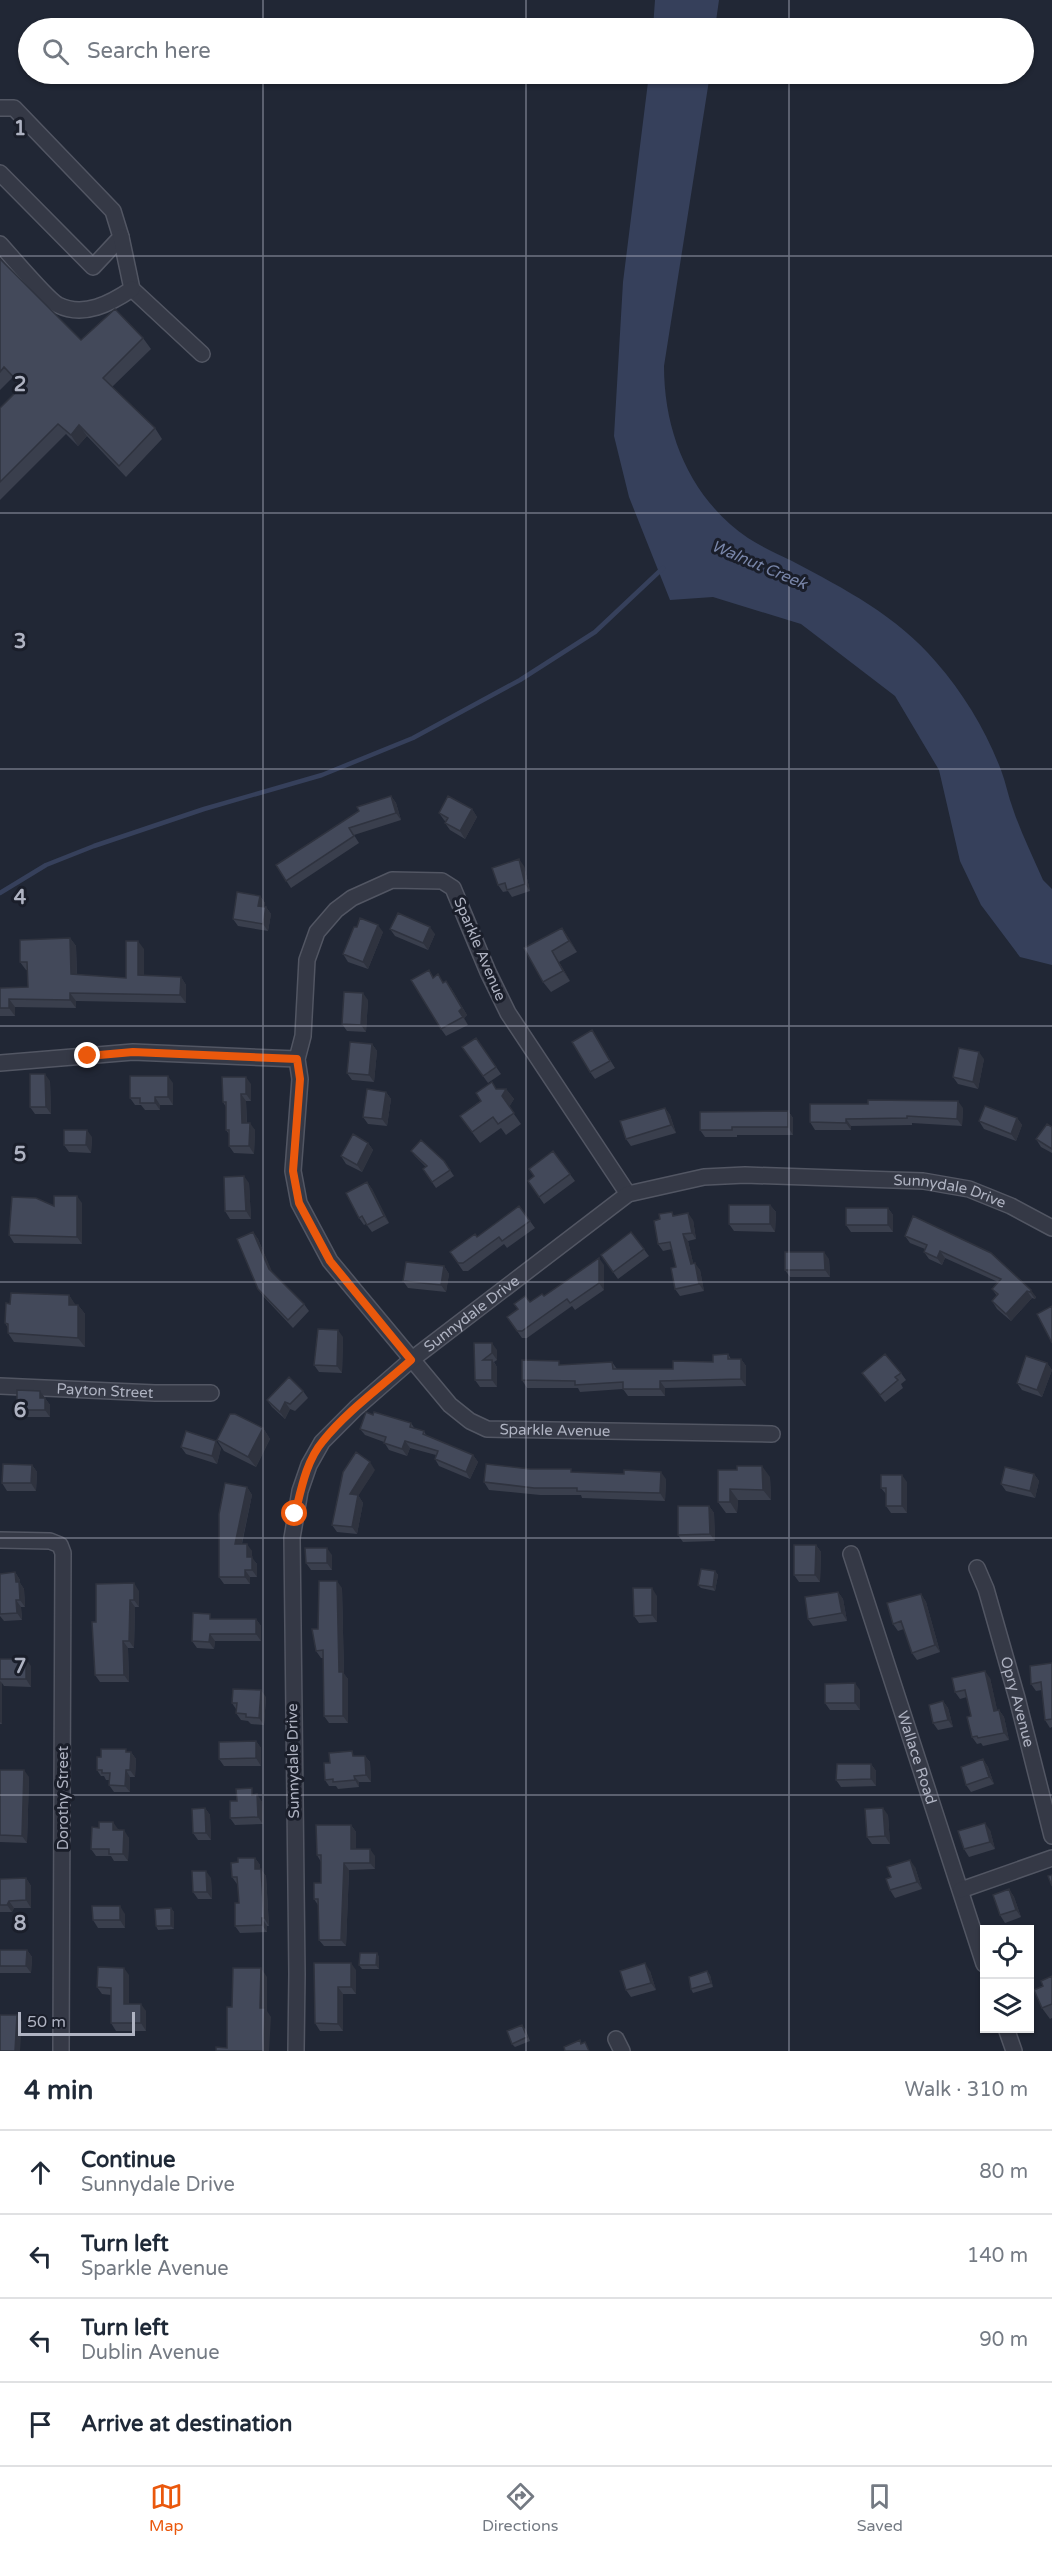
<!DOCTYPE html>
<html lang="en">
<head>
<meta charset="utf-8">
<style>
  body { margin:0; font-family:"Varela Round",sans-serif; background:#f2f2f3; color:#1f2937 }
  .controls { position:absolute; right:18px; bottom:18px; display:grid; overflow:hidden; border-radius:0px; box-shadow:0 2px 4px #0004 }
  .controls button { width:54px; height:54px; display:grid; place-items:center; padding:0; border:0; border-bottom:2px solid #e0e1e3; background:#fff; color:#1f2937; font:30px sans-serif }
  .scale { position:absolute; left:18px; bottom:15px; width:117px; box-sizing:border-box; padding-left:6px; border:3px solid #afb3c2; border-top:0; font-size:16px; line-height:21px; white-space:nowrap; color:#afb3c2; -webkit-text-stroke:4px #1a1e2a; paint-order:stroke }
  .stop { position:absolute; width:18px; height:18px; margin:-14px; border:4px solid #ea580c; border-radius:50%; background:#fff }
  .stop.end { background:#ea580c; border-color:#fff; box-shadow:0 2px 6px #0008 }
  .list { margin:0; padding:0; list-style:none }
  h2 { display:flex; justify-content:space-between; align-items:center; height:78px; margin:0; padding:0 24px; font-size:26px }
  h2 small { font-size:20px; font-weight:400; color:#747a83 }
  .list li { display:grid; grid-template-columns:39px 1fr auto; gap:18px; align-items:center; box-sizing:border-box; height:84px; padding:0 24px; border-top:2px solid #e0e1e3 }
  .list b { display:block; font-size:22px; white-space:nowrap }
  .list p { margin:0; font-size:20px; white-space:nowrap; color:#747a83 }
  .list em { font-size:20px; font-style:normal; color:#747a83 }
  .icon { flex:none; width:33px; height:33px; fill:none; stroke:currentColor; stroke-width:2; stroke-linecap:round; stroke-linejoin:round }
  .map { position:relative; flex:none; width:1052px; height:2051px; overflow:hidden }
  .search { position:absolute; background:#fff; box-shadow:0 2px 4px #0004; left:18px; right:18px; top:18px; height:66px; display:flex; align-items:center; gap:15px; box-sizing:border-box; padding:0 21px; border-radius:33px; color:#747a83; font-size:22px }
  .sheet { height:414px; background:#fff }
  nav { display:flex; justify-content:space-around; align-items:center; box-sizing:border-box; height:84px; border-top:2px solid #e0e1e3; background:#fff; font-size:16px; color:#747a83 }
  nav a { display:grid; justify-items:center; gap:3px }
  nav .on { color:#ea580c }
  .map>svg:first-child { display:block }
  .water { fill:#36405b }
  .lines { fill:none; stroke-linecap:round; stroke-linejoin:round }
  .stream { stroke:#36405b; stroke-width:4.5 }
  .minor-casing { stroke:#525663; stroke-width:18 }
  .minor { stroke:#353946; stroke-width:15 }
  .wall { fill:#3a3f4d }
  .shaded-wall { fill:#2f333f }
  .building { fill:#43495a; stroke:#2f333f; stroke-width:1.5 }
  .route { stroke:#ea580c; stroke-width:8 }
  .grid { fill:none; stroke:#afb3c2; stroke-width:1.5; stroke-opacity:0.55 }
  .labels { text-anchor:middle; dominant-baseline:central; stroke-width:6; stroke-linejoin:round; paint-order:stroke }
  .street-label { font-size:15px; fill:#afb3c2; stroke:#1a1e2a }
  .water-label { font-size:16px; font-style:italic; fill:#7986a9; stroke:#1a1e2a }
  .grid-label { font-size:20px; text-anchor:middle; font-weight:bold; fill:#afb3c2; stroke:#1a1e2a; stroke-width:6; stroke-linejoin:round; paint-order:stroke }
</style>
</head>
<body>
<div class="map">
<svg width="1052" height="2051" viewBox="0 0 1052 2051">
  <rect width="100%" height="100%" fill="#212735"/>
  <!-- water -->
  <path class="water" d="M655,0h64l-4,28h-62z
    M649,74h61l-46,292c0,68 27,133 84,172 14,9 30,16 44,23 53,28 105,55 144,101 28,32 50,69 65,108 5,13 7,26 12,39 8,24 20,48 30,71l9,9v76l-32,-8 -39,-52 -21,-44 -21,-91 -44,-74 -94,-72 -88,-27 -43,3 -41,-103 -15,-61 9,-154z"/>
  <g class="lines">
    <!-- stream -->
    <path class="stream" d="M0,893l46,-28 48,-19 110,-37 118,-34 91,-37 107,-58 75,-48 68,-64"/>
    <defs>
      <g id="minor">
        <path d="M0,108h14l99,103 8,26 -28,30 -93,-94"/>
        <path d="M121,237l11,52 70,65"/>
        <path d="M0,244c11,12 47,55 58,61 26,13 53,-2 74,-16"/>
        <path d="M0,1063l133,-11 164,7"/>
        <path id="s1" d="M628,1194l-120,-181 -20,-41 -35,-84 -11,-7 -50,-1 -40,18 -16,12 -19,22 -10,28 -4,76 -6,23 3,20 -7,92 6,32 31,58 120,144 20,16 17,8 285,5"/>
        <path id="s2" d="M0,1386l155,7h56"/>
        <path d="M0,1540l50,1 10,4 3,8 -2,498"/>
        <path id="s3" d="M851,1554l133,410"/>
        <path id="s4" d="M977,1568l9,21 31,109 35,138"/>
        <path d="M961,1890l91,-32"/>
        <path d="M1006,2028l8,23"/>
        <path d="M616,2039l6,12"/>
        <path id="s5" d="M296,2051l1,-77 -5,-436 8,-47 9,-26 13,-23 34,-34 55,-48 217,-166 76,-17 41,-2 178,6 46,8 42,17 41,22"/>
      </g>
    </defs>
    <!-- minor casing -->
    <use href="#minor" class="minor-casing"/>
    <!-- minor -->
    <use href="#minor" class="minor"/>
  </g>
  <!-- wall -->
  <path class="wall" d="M0,259l81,81 62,-2 8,11 -39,38 43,41 7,11 -36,38 -39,-41 -9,10 -12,-12 -66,66v-92l21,-21 -9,-9 -12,12z
    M391,796l5,7 5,17 -47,15 5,8 -68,45 -15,-23z
    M472,809l5,8 -12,22 -15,-9 -5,-7 1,-1 -2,-2 -5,-7z
    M524,866l6,25 -18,6 -4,-6 -5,1 -5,-7z
    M260,896l5,7 -1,4h2l5,7 -3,17 -30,-5 -5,-7z
    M357,927l26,5 -15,37 -20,-7 -5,-8z
    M562,928l15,24 -18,10 11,19 -19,11 -8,-10 -19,-34z
    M390,929l45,5 -7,16 -33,-14z
    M70,938l6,8 1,29 49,3 18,-29v26l37,2 5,8v18l-110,-2v7l-61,-1v9h-15v-28l28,-1 -1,-17h-1l-6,-8z
    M429,970l4,7 11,5 7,6 16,27 -3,3 4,7 -22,11 -5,-7z
    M368,1000l-2,32 -19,-1 -5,-7z
    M592,1030l23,38 -20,11 -5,-7z
    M476,1038l25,36 -13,9 -26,-36z
    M372,1044l5,7 -3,31 -22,-2 -5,-7z
    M984,1059l-6,30 -20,-5 -5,-7z
    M50,1081l1,33h-16l-5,-7z
    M173,1083v22h-13v5h-15l-4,-5h-6l-5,-7z
    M251,1084v17h-5l1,22 8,7 -1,24 -20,-1 -5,-7v-12l-3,-4v-23l-3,-5z
    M496,1089h10l8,10 -5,8 12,17 -15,11 -5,-7 -21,15 -20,-27z
    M386,1092l5,7 -4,27 -19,-2 -5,-7z
    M665,1108l5,7 6,18 -45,13 -5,-7z
    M963,1108l-1,18 -50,-3v2l-61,1v4h-36l-5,-8z
    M788,1111l5,7v17h-56v2h-32l-5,-7z
    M1017,1118l5,7 -6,16 -32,-12 -5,-8z
    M1052,1127v26l-11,-6 -5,-8z
    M92,1137l-1,16 -22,-1 -5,-7z
    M368,1143l5,7 -11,22 -16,-8 -5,-8z
    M411,1151l33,10 10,15 -18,12 -13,-19 3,-2 -11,-11z
    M553,1151l22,30 -31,23 -16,-23 6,-5z
    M367,1182l5,7 17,34 -17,9 -6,-8 -2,1 -5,-7z
    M249,1183l2,36h-21l-5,-8z
    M82,1203v41l-68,-1 -5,-8 45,-29z
    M770,1205l6,7 -1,20 -41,-1 -5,-7z
    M888,1208l5,7v17h-42l-5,-7z
    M675,1216l18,4 3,19 -8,2 5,22 7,7 4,21 -24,5 -5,-7 1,-22 -4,-18 -9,2 -5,-7z
    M530,1221l5,7 -28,20 -3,-4 -36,27h-5l-13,-19 27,-15z
    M253,1232l5,7 14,34 32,31 5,7 -16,17 -30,-32 -5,-7z
    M631,1232l18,24 -31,23 -17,-24z
    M905,1236l86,17 45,44 -1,2 -3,-1 -21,23 -14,-12 -5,-8 5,-5 -5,-7 6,-7 -53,-24 -3,7 -13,-6 -5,-7 1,-3 -15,-6z
    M829,1259l1,18h-40l-5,-7z
    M604,1265v25l-29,20 -3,-4 -45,32h-5l-15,-21 23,-15 14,-6z
    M444,1266l5,8 -3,18 -38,-4 -5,-7z
    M69,1295l6,10h3l7,9v33l-71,-5 -6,-9v-5l-3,-5 5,-19z
    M343,1337l-1,36 -23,-1 -5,-7z
    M474,1343l23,7v10l-3,2 3,5v20h-17l-5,-7z
    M728,1354l3,5h10l5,7v20l-81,2v8h-37l-5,-7 -43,3 -2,-4h-51l-5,-8 40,-15 50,-3 5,7h56l40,-7z
    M1047,1363l5,7 -10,27 -20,-7 -5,-7z
    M862,1373h39l5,7 -5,4 2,4 -18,14z
    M40,1391l10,14v12h-28l-5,-7z
    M303,1391l5,7 -13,13 -5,-2 -5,10 -13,-12 -5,-7z
    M373,1415l38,8 4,6 9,2 2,4 47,20 5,7 -8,17 -31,-13 -4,-7 1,-4 -26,-7 -3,8 -18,-6 -5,-8 -19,-7 -5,-6z
    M263,1428l7,11 -14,28 -32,-16 -7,-11z
    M181,1447l40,1 -4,16 -31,-10z
    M32,1465l5,7 -1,19h-29l-5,-8z
    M530,1469l136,10 -1,22 -83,-3 -1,-3h-41l-51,-5 -5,-8z
    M375,1470l-17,25 5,8 -6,31 -20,-2 -5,-7z
    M718,1470l52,7 1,23h-33l-1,13h-11l-8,-11z
    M1034,1474l5,7 -4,17 -29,-7 -5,-7z
    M907,1482v31h-16l-5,-7v-12l-5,-6z
    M247,1487l5,8 -10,49 10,7v7l5,6v13h-7v7h-26l-5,-7z
    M709,1506l5,7 1,28 -32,1 -5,-7z
    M816,1545l5,7 -1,30h-21l-5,-7z
    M332,1555v15h-21l-5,-7z
    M715,1571l3,4 -3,16 -14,-3 -3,-3z
    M15,1572l5,8v3l4,6 1,18h-4l1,13 -18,1 -4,-5v-42z
    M342,1588l2,86 4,5v44h-19l-5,-7 -1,-58h-2l-5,-7 2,-22z
    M139,1591v16h-4l-1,41h-6l1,34h-29l-5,-7 1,-53z
    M838,1592l5,7 4,22 -34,5 -5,-7z
    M921,1594l5,8 14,50 -23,8 -5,-7 -8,-24 -6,2 -5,-7z
    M657,1596v26l-18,1 -5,-7z
    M214,1619h42l5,7v15h-46l-1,8 -17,-1 -5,-7z
    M0,1659l31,7v21l-27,-1 -2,-3v41h-2z
    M1052,1663v64l-2,1 -5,-8 -3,-30 -6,1 -5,-7z
    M990,1678l7,32h2l5,7 5,23 -26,6 -2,-3 -4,1 -5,-7 -1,-21 -4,-19 -7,2 -5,-7z
    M860,1690v20h-30l-5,-7z
    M266,1697l-2,28 -13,-1 -3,-3 -7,-1 -5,-7v-4l-4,-6z
    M943,1701l5,7 5,19 -15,3 -5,-7z
    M256,1741l5,7v18h-37l-5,-7z
    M128,1752h3l5,7 -1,18h-5v15h-16l-5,-7v-5h-3l-2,-4h-3l-4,-6 4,-13z
    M356,1756h9l5,6 1,20h-12v5l-21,2 -2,-3h-7l-4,-6 5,-17z
    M983,1759l5,8 6,17 -23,8 -5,-7z
    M871,1764l5,7v15l-35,1 -5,-7z
    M0,1770l29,7 -2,66 -27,-1z
    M256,1794l6,8 1,22 -28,1 -5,-7 7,-17z
    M205,1808l5,7 1,25h-13l-5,-7z
    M888,1815l2,29h-18l-5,-7z
    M351,1825l5,7v17l19,7v13l-26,1 -3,76h-22l-5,-6 -1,-35 -4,-6 7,-16v-21l-4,-7z
    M118,1829l11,9 -1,23h-14l-3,-5h-15l-5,-7z
    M990,1830l5,19 -26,8 -5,-8z
    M255,1858l5,7v4l6,7 3,50h-2v6l-27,1 -5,-7 4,-23 -1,-19h-1l-5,-7 6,-15z
    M915,1867l7,22 -27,9 -5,-8 1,-13z
    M26,1878l5,8v22h-17l-2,4h-12v-33z
    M211,1878l1,21h-14l-5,-7z
    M1009,1889l5,8 7,20 -16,6 -5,-8z
    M171,1908l3,4v17l-16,1 -2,-4z
    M125,1914v14h-27l-5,-8z
    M0,1950h27l5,7 -1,16h-31z
    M377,1953l2,4v12h-17l-3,-4z
    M314,1963l42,7v24h-13v37h-23l-5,-8z
    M650,1971l6,19 -25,7 -5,-7z
    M707,1971l3,4 3,12 -20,6 -2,-4z
    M129,1975v29l17,7v20h-30l-5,-8v-28l-9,-1 -5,-7z
    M1052,1976v42l-2,1 -8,-11 1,-22z
    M525,2028l5,13 -15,6 -3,-3z"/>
  <!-- shaded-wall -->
  <path class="shaded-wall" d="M79,425l8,11 -9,10 -7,-11z
    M391,796l5,7 5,17 -5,-7z
    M472,809l5,8 -12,22 -5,-8z
    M519,859l5,7 6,25 -5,-7z
    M260,896l5,7 -2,10 -5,-7z
    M266,907l5,7 -3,17 -5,-7z
    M378,925l5,7 -15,37 -5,-7z
    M430,927l5,7 -7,16 -5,-7z
    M562,928l7,10 8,14 -8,-11z
    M70,938l6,8 1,36 -6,-8z
    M138,941l6,8v34l-6,-8z
    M552,951l7,11 11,19 -7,-10z
    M181,977l5,8v18l-6,-8z
    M446,981l21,34 -3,3 4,7 -9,-14z
    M70,993l6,8v7l-6,-8z
    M363,993l5,7 -2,32 -5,-7z
    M9,999l6,8v9l-6,-8z
    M372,1044l5,7 -3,31 -5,-7z
    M979,1052l5,7 -6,30 -5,-7z
    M45,1074l5,7 1,33 -5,-7z
    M168,1076l5,7v22l-5,-8z
    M246,1077l5,7v17l-5,-7z
    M506,1089l8,10 -5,8 -7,-11z
    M386,1092l5,7 -4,27 -5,-7z
    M241,1094l5,7 1,29 -5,-7z
    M155,1097l5,8v5l-5,-7z
    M958,1101l5,7 -1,18 -5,-7z
    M665,1108l5,7 6,18 -5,-8z
    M788,1111l5,7v17l-5,-8z
    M1017,1118l5,7 -6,16 -5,-7z
    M846,1119l5,7v4l-5,-7z
    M250,1123l5,7 -1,24 -5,-8z
    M87,1130l5,7 -1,16 -5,-8z
    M368,1143l5,7 -11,22 -5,-7z
    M244,1176l5,7 2,36 -5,-8z
    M367,1182l5,7 17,34 -5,-7z
    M77,1196l5,7v41l-5,-7z
    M770,1205l6,7 -1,20 -5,-8z
    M888,1208l5,7v17l-5,-7z
    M688,1213l5,7 3,19 -4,-6z
    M253,1232l5,7 16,37 -5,-7z
    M683,1234l5,7 7,30 -4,-7z
    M940,1251l5,7 -3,7 -5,-7z
    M824,1252l5,7 1,18 -5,-7z
    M599,1258l5,7v25l-5,-7z
    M695,1263l5,7 4,21 -5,-7z
    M444,1266l5,8 -3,18 -5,-7z
    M1031,1290l5,7 -1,2 -5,-7z
    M1027,1291l5,7 -21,23 -5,-7z
    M69,1295l6,9v10l-6,-9z
    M78,1305l7,9v33l-7,-9z
    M338,1330l5,7 -1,36 -5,-7z
    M492,1343l5,7v10l-5,-7z
    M741,1359l5,7v20l-5,-7z
    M492,1360l5,7v20l-5,-7z
    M1047,1363l5,7 -10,27 -5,-7z
    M660,1381l5,7v8l-5,-7z
    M40,1391l10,14v12l-5,-7 -5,-12z
    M285,1402l5,7 -5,10 -5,-7z
    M263,1428l7,11 -14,28 -8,-10z
    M216,1441l5,7 -4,16 -5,-8z
    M405,1441l5,7 -3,8 -5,-7z
    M473,1455l5,7 -8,17 -4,-7z
    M370,1462l5,8 -20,31 -5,-7z
    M32,1465l5,7 -1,19 -5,-8z
    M762,1466l8,11 1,23 -8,-10z
    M661,1472l5,7 -1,22 -5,-8z
    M1034,1474l5,7 -4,17 -5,-7z
    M902,1475l5,7v31l-5,-7z
    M247,1487l5,8 -12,56 -5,-7z
    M730,1489l8,11 -1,13 -7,-11z
    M358,1495l5,8 -6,31 -5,-7z
    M709,1506l5,7 1,28 -5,-7z
    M247,1544l5,7v7l5,6v13l-5,-7 -5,-13z
    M816,1545l5,7 -1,30 -5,-7z
    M327,1548l5,7v15l-5,-7z
    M245,1570l5,7v7l-5,-7z
    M715,1571l3,4 -3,16 -2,-4z
    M15,1572l5,8v3l4,6 1,18 -5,-7 -4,-18z
    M337,1581l5,7 2,86 4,5v44l-5,-7 -4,-44z
    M134,1583l5,8v16l-5,-7z
    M652,1588l5,8v26l-5,-7z
    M838,1592l5,7 4,22 -5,-8z
    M921,1594l5,8 14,50 -5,-7z
    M16,1600l5,7 1,13 -5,-7z
    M130,1600l5,7 -1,41 -5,-7z
    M256,1619l5,7v15l-5,-7z
    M210,1634l5,7 -1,8 -5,-7z
    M123,1641l5,7 1,34 -5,-7z
    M26,1659l5,7v21l-5,-8z
    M985,1671l5,7 9,40 -5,-7z
    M0,1681l2,2v41l-2,-2z
    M855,1683l5,7v20l-5,-7z
    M261,1690l5,7 -2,28 -5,-7z
    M943,1701l5,7 5,19 -5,-7z
    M999,1710l5,7 5,23 -5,-7z
    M256,1741l5,7v18l-5,-8z
    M131,1752l5,7 -1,18 -5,-7z
    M365,1756l5,6 1,20 -5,-7z
    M983,1759l5,8 6,17 -5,-7z
    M871,1764l5,7v15l-5,-7z
    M24,1770l5,7 -2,66 -5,-7z
    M126,1770l4,7v15l-5,-6z
    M354,1776l5,6v5l-4,-7z
    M257,1794l5,8 1,22 -5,-7z
    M205,1808l5,7 1,25 -5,-7z
    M883,1808l5,7 2,29 -5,-8z
    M113,1822l5,7v8l-5,-7z
    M985,1823l5,7 5,19 -5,-7z
    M351,1825l5,7v24l-5,-7z
    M124,1830l5,8 -1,23 -5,-7z
    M370,1849l5,7v13l-5,-6z
    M255,1858l5,7v11l-5,-7z
    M910,1860l5,7 7,22 -5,-7z
    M344,1863l5,7 -3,76 -5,-6z
    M261,1869l5,7 3,50 -5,-8z
    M206,1871l5,7 1,21 -5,-7z
    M26,1878l5,8v22l-5,-8z
    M1009,1889l5,8 7,20 -5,-7z
    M9,1901l5,7 -2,4 -5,-7z
    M120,1906l5,8v14l-5,-8z
    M171,1908l3,4v17l-3,-3z
    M262,1918l5,8v6l-5,-7z
    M27,1950l5,7 -1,16 -5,-7z
    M377,1953l2,4v12l-3,-4z
    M351,1963l5,7v24l-5,-7z
    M645,1963l5,8 6,19 -5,-7z
    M124,1968l5,7v36l-5,-7z
    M261,1968l6,9v34l4,6 -2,34h-6l-3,-43z
    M707,1971l3,4 3,12 -2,-4z
    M338,1987l5,7v37l-5,-7z
    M141,2004l5,7v20l-5,-8z
    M17,2015l5,7 -2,29h-5z"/>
  <!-- building -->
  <path class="building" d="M0,259l81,81 34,-31 28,29 -40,40 52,50 -36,38 -40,-41 -8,10 -13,-11 -58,58v-74l22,-22 -18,-19 -4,5z
    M391,796l5,17 -47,15 5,8 -68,45 -10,-16 83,-54 -2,-4z
    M448,796l24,13 -12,22 -15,-8 3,-5 -9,-5z
    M519,859l6,25 -18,6 -2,-7 -7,2 -6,-17z
    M237,892l23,4 -2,10 8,1 -3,17 -30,-5z
    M398,913l32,14 -7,16 -33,-14z
    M360,918l18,7 -15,37 -20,-8 11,-27h3z
    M562,928l7,13 -17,10 11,20 -20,11 -19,-34z
    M70,938l1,36 55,4v-37h12v34l43,2 -1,18 -110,-2v7l-61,-1v9h-9v-20l28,-1 -1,-25h-7v-22z
    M429,970l4,8 5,-4 5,9 3,-2 16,27 -3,3 4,6 -22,12 -30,-49z
    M344,992l19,1 -2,32 -19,-1z
    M592,1030l18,31 -20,11 -18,-30z
    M476,1038l20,29 -13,9 -21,-29z
    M350,1042l22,2 -3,31 -22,-2z
    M959,1048l20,4 -6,30 -20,-5z
    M30,1074h15l1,33h-16z
    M130,1076h38v21h-13v6h-15v-5h-10z
    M222,1077h24v17h-5l1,29h8l-1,23h-20v-16h-3v-28h-3z
    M492,1082l4,7h10l-4,7 12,17 -16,11 -5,-7 -21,15 -12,-16 21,-15 -5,-8z
    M367,1089l19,3 -4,27 -19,-2z
    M868,1100l90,1 -1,18 -50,-3v2l-61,1v4l-36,-1v-18h58z
    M985,1106l32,12 -6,16 -32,-13z
    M665,1108l6,17 -45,14 -6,-18z
    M788,1111v16h-56v3h-32v-18z
    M1047,1124l5,3v22l-16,-10z
    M64,1130h23l-1,15h-22z
    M353,1134l15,9 -11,22 -16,-9z
    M421,1140l23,21 6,9 -18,12 -9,-13 4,-3 -16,-15z
    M553,1151l17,23 -31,23 -11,-16 6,-5 -5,-7z
    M244,1176l2,35h-21l-1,-34z
    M367,1182l17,34 -17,9 -5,-9 -3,2 -13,-25z
    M54,1196h23v41l-68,-2 3,-38 24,1 18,8z
    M729,1205h41v19h-41z
    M519,1206l11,15 -28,20 -3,-4 -36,26h-5l-8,-11 25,-18 2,3z
    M846,1208h42v17h-42z
    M672,1212l1,4 15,-3 4,20 -9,1 8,30 4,-1 4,21 -24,5 -4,-21 5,-1 -6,-25 -12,2 -4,-23 6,-2 -1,-5z
    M913,1216l78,37 40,37 -1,2 -3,-1 -21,23 -14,-13 6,-7 -6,-5 9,-10 -61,-28 -3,7 -13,-6 3,-7 -22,-9z
    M253,1232l16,37 35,35 -16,16 -30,-31 -21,-50z
    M631,1232l13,17 -31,23 -12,-17z
    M785,1252h39l1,18h-40z
    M599,1258v25l-29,20 -3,-4 -45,32h-5l-10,-14 11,-8 -4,-5 11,-8 5,6 12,-8 2,2z
    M406,1262l38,4 -3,19 -38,-4z
    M11,1293l58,2v10h9v33l-70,-5v-9l-3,-1 1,-20 4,1z
    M1052,1306v37l-15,-29z
    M318,1329l20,1 -1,36 -23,-1z
    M474,1343h18v10l-9,7h9v20h-17z
    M728,1354v5h13v20l-81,2v8h-37v-7l-48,3v-4l-53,-1v-20l37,1v4l53,-3 1,7h60v-8l40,1v-7z
    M885,1354l16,19 -6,4 3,3 -18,15 -18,-22z
    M1026,1356l21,7 -10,27 -20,-7z
    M289,1377l14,14 -13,13 -5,-2 -5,10 -13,-12z
    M17,1390l23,1v7h5v12h-28z
    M366,1412l7,3 1,-3 37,11 -1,4 14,4 -1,3 50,21 -7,17 -31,-13 3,-8 -33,-10 -3,8 -18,-6 2,-6 -26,-8z
    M230,1414h5l28,14 -15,29 -31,-17z
    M186,1431l30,10 -4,15 -31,-9z
    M356,1452l14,10 -20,32 8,1 -6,32 -20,-2 11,-53z
    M3,1464l29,1 -1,18h-29z
    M486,1464l44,5h41v3l53,2v-4l37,2 -1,21 -83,-2v-3h-43l-50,-6z
    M737,1466h25l1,24 -33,-1v13h-12v-32h19z
    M1005,1467l29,7 -4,17 -29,-7z
    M881,1475h21v31h-16v-18h-5z
    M225,1483l22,4 -12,57h12v13h5v13h-7v7h-26v-63z
    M678,1506h31l1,28 -32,1z
    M794,1545h22l-1,30h-21z
    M305,1548h22v15h-21z
    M701,1569l14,2 -2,16 -15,-2z
    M15,1572l1,10h3l1,18h-4l1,13 -17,1v-40z
    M319,1581h18l2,91h4v44h-19l-1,-66 -7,1 -4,-22h6z
    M134,1583v17h-4l-1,41h-6l1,34h-29l-3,-53h4v-38z
    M633,1588h19v27l-18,1z
    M838,1592l4,21 -34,6 -3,-22z
    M921,1594l14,51 -23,8 -11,-32 -8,3 -6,-21z
    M193,1613l17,1v5h46v15h-46l-1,8 -17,-1z
    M0,1659h26v20h-26z
    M1052,1663v56l-7,1 -4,-38 -10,2 -1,-18z
    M985,1671l9,40 5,-1 5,23 -26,5 -1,-2 -5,1 -5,-20 4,-1 -6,-26 -10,2 -3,-14z
    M855,1683v20h-30v-19z
    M233,1689l28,1 -2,28 -13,-1v-3l-10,-1 1,-10h-5z
    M943,1701l5,19 -15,3 -4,-18z
    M256,1741v17l-37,1v-17z
    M101,1749h25v3h5l-1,18h-4l-1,16 -16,-1 1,-12h-8v-3h-5v-13h4z
    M352,1751l1,5h12l1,19 -12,1 1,4 -22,2v-3l-8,1 -1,-17h6l-1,-10z
    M983,1759l6,18 -23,8 -5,-18z
    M837,1764h34v15l-35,1z
    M0,1770h24l-2,66 -22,-1z
    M252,1788v7l5,-1 1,23 -28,1v-17h7l-1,-12z
    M205,1808l1,25h-13l-1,-24z
    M883,1808l2,28 -18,1 -2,-28z
    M99,1822h14v8h11l-1,24h-14v-5h-18l1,-22 7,1z
    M985,1823l5,19 -26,7 -6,-18z
    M316,1825h35v24h19v14h-26l-3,77h-22l-1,-41h-4v-16h7v-28h-4z
    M238,1858h17v11h6l3,49h-2v7l-27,1v-23h4l-2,-26h-5l-1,-14 7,-1z
    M910,1860l7,22 -27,8 -4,-11 5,-2 -4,-10z
    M192,1871h14l1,21h-14z
    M1052,1875v11l-4,-10z
    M26,1878v22l-17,1 -2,4h-7v-26z
    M1009,1889l7,21 -16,5 -7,-20z
    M92,1906h28v14h-27z
    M171,1908v18h-15l-1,-17z
    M0,1950h27l-1,16h-26z
    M360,1953h17l-1,12h-17z
    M314,1963h37v24h-13v37l-23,-1z
    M645,1963l6,20 -25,7 -6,-19z
    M98,1967l26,1v36h17v19h-30v-35l-14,-1z
    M233,1968h28l-1,40h5l-2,43h-47v-4l11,1v-41h5z
    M707,1971l4,12 -20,6 -2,-12z
    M1052,1976v28l-10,4 -8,-18 9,-4 -2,-5z
    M0,2015h17l-2,36h-15z
    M522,2025l5,12 -15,7 -5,-13z
    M580,2040l1,4 4,-2 4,9h-24l-1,-4z"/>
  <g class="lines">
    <!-- route -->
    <path class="route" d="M88,1056l45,-4 164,7 3,20 -7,92 6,32 31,58 81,99c-29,26 -64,51 -88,81 -17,20 -22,49 -28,73"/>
  </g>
  <!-- grid -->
  <path class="grid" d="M263,0v28M526,0v28M789,0v28M263,74v1977M526,74v1977M789,74v1977M0,256h1052M0,513h1052M0,769h1052M0,1026h1052M0,1282h1052M0,1538h1052M0,1795h1052"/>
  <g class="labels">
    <!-- street labels -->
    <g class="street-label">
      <text transform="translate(480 949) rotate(67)">Sparkle Avenue</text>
      <text stroke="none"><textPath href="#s5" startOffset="1334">Sunnydale Drive</textPath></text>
      <text stroke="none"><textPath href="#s5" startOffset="812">Sunnydale Drive</textPath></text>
      <text stroke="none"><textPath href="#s2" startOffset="105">Payton Street</textPath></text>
      <text stroke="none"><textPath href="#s1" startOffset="1150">Sparkle Avenue</textPath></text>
      <text stroke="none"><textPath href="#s4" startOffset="140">Opry Avenue</textPath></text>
      <text stroke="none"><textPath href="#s3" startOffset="214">Wallace Road</textPath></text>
      <text transform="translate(293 1761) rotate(-91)">Sunnydale Drive</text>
      <text transform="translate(63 1798) rotate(-90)">Dorothy Street</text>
    </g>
    <!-- water labels -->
    <g class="water-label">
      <text transform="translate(759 565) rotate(23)">Walnut Creek</text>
    </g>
  </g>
  <g class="grid-label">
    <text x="20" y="135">1</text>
    <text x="20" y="391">2</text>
    <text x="20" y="648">3</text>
    <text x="20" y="904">4</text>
    <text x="20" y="1161">5</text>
    <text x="20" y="1417">6</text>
    <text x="20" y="1673">7</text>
    <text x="20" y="1930">8</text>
  </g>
</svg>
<div class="controls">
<button><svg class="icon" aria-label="locate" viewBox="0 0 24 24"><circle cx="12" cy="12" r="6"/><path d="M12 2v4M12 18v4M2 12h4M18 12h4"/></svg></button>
<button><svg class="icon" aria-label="layers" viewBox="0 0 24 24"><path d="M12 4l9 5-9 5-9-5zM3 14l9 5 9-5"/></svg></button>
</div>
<div class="scale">50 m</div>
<div class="stop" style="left:295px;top:1514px"></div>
<div class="stop end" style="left:88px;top:1056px"></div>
<div class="search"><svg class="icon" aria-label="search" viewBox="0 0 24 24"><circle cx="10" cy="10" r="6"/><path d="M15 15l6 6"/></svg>Search here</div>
</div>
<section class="sheet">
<h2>4 min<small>Walk · 310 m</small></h2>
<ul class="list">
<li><svg class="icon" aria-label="ahead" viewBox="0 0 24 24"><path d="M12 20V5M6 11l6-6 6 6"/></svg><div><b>Continue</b><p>Sunnydale Drive</p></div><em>80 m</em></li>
<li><svg class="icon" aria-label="left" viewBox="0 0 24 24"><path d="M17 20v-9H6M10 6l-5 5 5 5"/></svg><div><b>Turn left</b><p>Sparkle Avenue</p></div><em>140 m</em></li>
<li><svg class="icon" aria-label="left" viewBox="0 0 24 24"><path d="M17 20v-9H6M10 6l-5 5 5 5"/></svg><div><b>Turn left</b><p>Dublin Avenue</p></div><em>90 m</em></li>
<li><svg class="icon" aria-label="arrive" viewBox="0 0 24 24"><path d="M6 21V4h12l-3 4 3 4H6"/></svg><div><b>Arrive at destination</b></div></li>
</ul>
</section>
<nav>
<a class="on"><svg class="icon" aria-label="map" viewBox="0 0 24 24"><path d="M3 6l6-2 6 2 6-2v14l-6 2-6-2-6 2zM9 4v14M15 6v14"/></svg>Map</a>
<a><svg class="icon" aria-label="directions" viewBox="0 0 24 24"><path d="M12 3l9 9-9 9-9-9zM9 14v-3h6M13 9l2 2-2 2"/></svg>Directions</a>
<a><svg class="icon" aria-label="saved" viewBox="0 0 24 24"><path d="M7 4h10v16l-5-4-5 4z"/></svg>Saved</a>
</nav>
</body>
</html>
